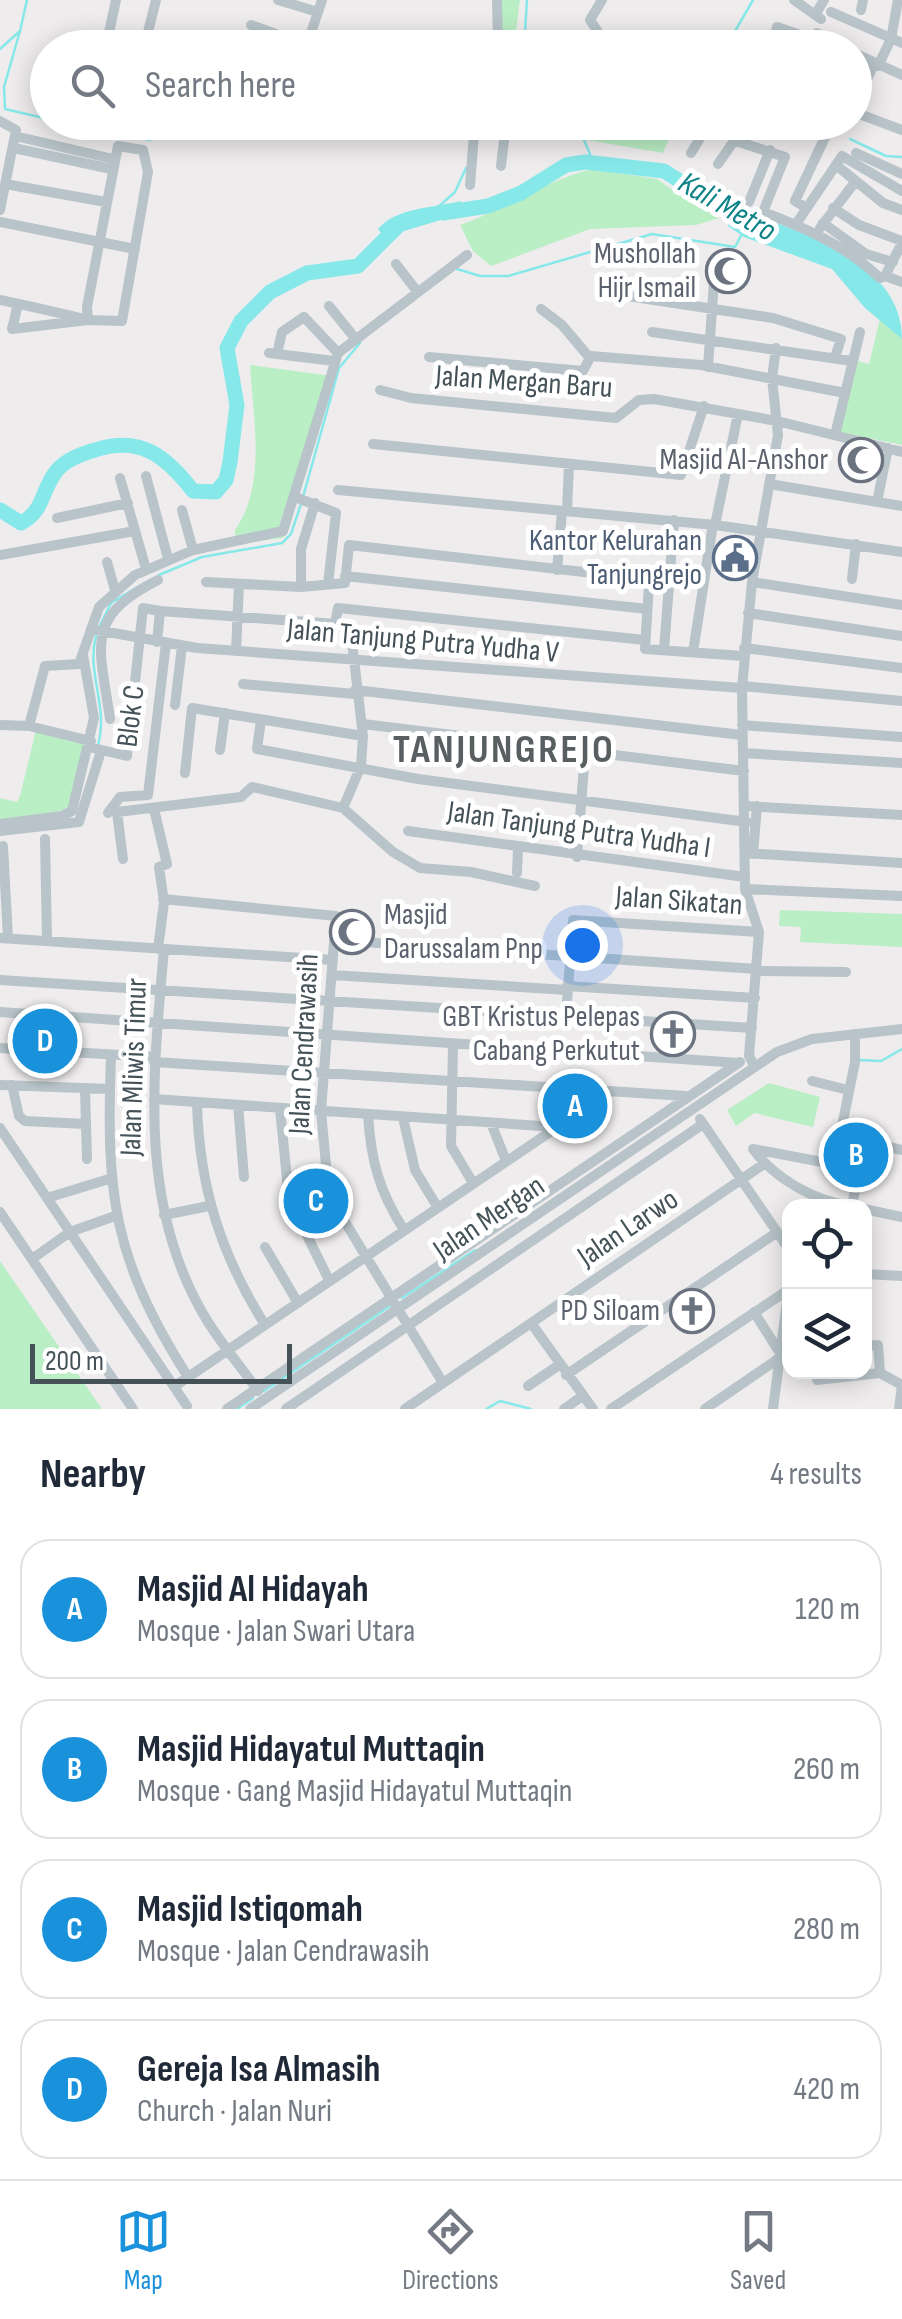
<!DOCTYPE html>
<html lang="en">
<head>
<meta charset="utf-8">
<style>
  body { margin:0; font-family:"Sofia Sans Condensed",sans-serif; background:#f6f6f7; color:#1f2937 }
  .controls { position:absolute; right:30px; bottom:30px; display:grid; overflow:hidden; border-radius:20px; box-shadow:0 5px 25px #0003 }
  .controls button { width:90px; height:90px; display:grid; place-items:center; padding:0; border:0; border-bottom:2px solid #e0e1e3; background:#fff; color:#1f2937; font:50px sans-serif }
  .scale { position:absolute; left:30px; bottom:25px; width:262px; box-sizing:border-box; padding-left:10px; border:5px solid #455359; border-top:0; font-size:28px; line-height:35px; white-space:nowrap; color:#455359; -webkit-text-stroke:8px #fff; paint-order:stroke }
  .you { position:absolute; left:582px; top:945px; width:35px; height:35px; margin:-25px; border:8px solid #fff; border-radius:50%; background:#1a73e8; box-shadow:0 0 0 15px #1a73e833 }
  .badge { display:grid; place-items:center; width:65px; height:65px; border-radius:50%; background:#1a91db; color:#fff; font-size:32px; font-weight:700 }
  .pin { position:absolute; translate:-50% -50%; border:5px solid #fff; box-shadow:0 2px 10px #0006 }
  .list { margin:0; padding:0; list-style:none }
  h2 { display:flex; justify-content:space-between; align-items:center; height:130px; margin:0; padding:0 40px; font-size:42px }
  h2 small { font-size:32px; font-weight:400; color:#747a83 }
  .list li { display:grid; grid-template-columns:65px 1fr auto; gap:30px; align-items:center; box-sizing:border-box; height:140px; margin:0 20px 20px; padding:0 20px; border:2px solid #e0e1e3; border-radius:30px }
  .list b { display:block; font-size:38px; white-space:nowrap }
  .list p { margin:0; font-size:32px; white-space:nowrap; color:#747a83 }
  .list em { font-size:32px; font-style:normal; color:#747a83 }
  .icon { flex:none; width:55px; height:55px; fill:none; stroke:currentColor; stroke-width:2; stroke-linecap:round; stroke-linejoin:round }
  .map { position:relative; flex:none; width:902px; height:1409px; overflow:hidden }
  .search { position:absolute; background:#fff; box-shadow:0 5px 25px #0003; left:30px; right:30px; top:30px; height:110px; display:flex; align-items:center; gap:25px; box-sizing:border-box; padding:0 35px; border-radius:55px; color:#747a83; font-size:38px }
  .sheet { height:770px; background:#fff }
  nav { display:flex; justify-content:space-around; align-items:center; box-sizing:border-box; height:140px; border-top:2px solid #e0e1e3; background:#fff; font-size:28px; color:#747a83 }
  nav a { display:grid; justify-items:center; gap:5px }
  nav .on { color:#1a91db }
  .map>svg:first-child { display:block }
  .green { fill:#baeec5 }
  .water { fill:#87e8ea }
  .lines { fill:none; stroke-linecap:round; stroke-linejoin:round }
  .stream { stroke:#87e8ea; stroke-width:2.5 }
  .river { stroke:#87e8ea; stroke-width:15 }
  .minor { stroke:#b8c4c9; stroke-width:10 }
  .labels { text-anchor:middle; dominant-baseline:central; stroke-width:10; stroke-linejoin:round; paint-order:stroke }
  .worship-label { font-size:30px; fill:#5b616d; stroke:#fff; text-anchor:end }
  .street-label { font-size:30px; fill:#455359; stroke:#fff }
  .service-label { font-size:30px; fill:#4e5e75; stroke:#fff; text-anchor:end }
  .water-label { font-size:32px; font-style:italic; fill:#0e8387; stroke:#fff }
  .district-label { font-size:40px; font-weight:bold; letter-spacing:2.5px; fill:#595e61; stroke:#fff }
</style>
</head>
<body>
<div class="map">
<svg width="902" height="1409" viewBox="0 0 902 1409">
  <rect width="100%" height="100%" fill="#efeced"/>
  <!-- green -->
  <path class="green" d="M498,0h22l-5,39 -13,1z
    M594,123v-1l82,1 -13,30 -76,-13z
    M591,169l66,10 17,12 29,6 5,14 11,7 -23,7 -106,4 -99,37 -18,-15 -13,-26c45,-16 85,-44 131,-56z
    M880,319l22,20v106l-63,-13 16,-72 14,4z
    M250,365l82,11 -45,158 -5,4 -46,6 -1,-14c32,-45 18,-112 15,-165z
    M36,730l51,12 -18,67 -69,13v-24l17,4 3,-6z
    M780,910l122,4v33l-102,-5 1,-15 -22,-1z
    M769,1083l51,14 -7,30 -59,-14 -18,13 -9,-16z
    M0,1261l102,148h-102z"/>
  <!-- water -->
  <path class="water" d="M461,201v13l-57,17 -15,13 -11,-15c19,-22 55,-21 83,-28z
    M737,208c61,24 165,52 165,131l-37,-31 -33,-39 -88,-32 -16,-11z"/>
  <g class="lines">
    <!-- stream -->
    <path class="stream" d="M20,31l-16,56 1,22 43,10
      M524,48l3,-48
      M694,48l37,-10 22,-38
      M0,49l20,-18 7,-31
      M64,122l86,18
      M553,122l31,18 6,14 -5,8
      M850,139l36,17 16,1
      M437,208l18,-16 11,-24
      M457,269l23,7h28l144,-42 83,13 7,-13
      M303,497l36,-129 21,-25
      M159,575l43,-18 80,-14 9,-9 10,-30
      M98,629l13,-26 28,-17
      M96,636c-10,38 13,69 2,110
      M858,1060l23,1 21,-12
      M402,1298l73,-48
      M264,1391l126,-85
      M237,1409l16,-11
      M486,1409l14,-8 31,8"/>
    <!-- river -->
    <path class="river" d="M443,213l45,-7 33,-13 45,-28 19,-3 79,9 84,53
      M0,510l21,13c23,-12 20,-31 34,-50 8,-12 26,-19 40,-23 45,-15 71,6 98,41l23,1 10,-12 4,-18 7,-57 -10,-57 14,-27 29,-29 37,-19 51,-7 40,-40"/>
    <!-- minor -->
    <path class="minor" d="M116,0l-9,42 32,6
      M278,0l40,12 4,-12
      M497,0l1,48
      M602,0l-12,20 19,28
      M794,0l27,19
      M861,10l2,-10
      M831,12l71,31
      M815,15l9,-15
      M251,25l63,23
      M307,45l11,-33
      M144,48l12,-48
      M772,48l5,-21 38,13
      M812,48l5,-15 29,15
      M854,53l48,22
      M878,66l13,-27 7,-39
      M854,108l20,-44
      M854,112l48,18
      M0,121l16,9 -16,80
      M480,122l57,8
      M15,136l98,23
      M733,140l52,17 -22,55c43,16 83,34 117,66l5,-2
      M118,146l25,4 5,22 -26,149 -34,-1 -1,-13z
      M14,148l97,21
      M691,153l19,-31
      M856,153l46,21
      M718,164l29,-42
      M836,165l47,38 19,7
      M501,166l5,-43
      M5,184l101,18
      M470,185l5,-63
      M749,202l21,-52
      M805,207l-10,-6 32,-68 -1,-11
      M833,208l26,17 43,16
      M0,222l135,27
      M823,223l43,31 27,8
      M796,224l46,-68 60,35
      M820,228l35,-46
      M902,243l-17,33 17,6
      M396,264l20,26
      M614,294l159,24 68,21 -6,18
      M0,300c29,6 59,13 88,20l-76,9 6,-25
      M329,306l25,31
      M541,309l21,16 27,32
      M652,332l200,29
      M269,353l65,8
      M277,354l5,-22 22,-15 34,36
      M429,357l154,14 8,-15 110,9 144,28
      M708,367l7,-100
      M380,390l31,8 205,20 23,-18 15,-1 123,22 125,31
      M738,414l-23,111 187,27
      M835,435l25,-103
      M373,444l308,31 23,-69
      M146,476l21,79
      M120,478l26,91
      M769,484l133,22
      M338,490l377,35
      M295,497l41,16 -8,71
      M877,502l11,-54
      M182,510l11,40
      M567,511l2,-47
      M57,518l71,-15
      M0,555l135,-24
      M107,562l8,28
      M557,570l5,-59
      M345,576l302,33
      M852,579l4,-35
      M206,582l95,5 44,-4 4,-38 295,34 5,5 -4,65 98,7
      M752,582l150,23
      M301,587v-38l14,-46
      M748,613l154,23
      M335,624l3,-16 307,32
      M91,629l106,19 545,40
      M157,642l3,-31 190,14 13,111 -171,-28 -7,65
      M744,648l158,20
      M664,650l10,-130
      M236,651l3,-67
      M693,652l20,-128
      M243,684l112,10
      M742,686l160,15
      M355,690l387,45
      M175,705l7,-59
      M110,719c-10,-73 -27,-101 48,-139
      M261,720l-4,29 161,30 329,43
      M363,724l381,47
      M0,725l29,1 62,15
      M742,725l160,12
      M29,726l16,-60 34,-2 20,-57 36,-32 58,-25 90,-19 55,-178 129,-98
      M89,747l38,9 16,-148 17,3
      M220,750l5,-37
      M743,753l159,10
      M746,806l156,9
      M343,808l18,-42 2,-30
      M154,809l13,55 -8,3 5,35 -6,47
      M108,813l12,-16 28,-2 18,-152
      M0,824l62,-8 10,-5 22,-93 -11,-63
      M0,831l79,-9 22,-71
      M408,831l337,46
      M45,839l2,101
      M3,846l5,92
      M746,853l156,10
      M753,854l4,-48
      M577,857l8,-104
      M123,859l-6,-47 124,-15 11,-10 91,21 50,44 27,16 51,4 64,14
      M517,873l1,-24
      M745,889l157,7
      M163,899l173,17 -15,195 6,65 15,41 101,166
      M0,938l333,22
      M334,940l423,29
      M164,949c-11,127 -27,259 44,373 15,24 34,46 50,69
      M757,971l89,1
      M332,975l235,15
      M0,980l752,48
      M567,986l188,12
      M0,1012l739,51
      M566,1016l7,-96 186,12
      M855,1034v28l-15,74 62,14
      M453,1044l-2,102 22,37
      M0,1048l155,9
      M111,1055c-5,139 1,202 77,322
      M154,1062l532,34
      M755,1067l-6,-11 10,-124 -14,-43 -3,-201 10,-106 26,-147 -6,-57 4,-30
      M812,1081l36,9
      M0,1085l110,4
      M12,1085l7,31 6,5 61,3
      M85,1090l2,69
      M154,1099l401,28
      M197,1103c2,83 24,152 68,222
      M238,1105l6,72
      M280,1109l9,90 40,81
      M368,1115c3,46 11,76 36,115
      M403,1118l12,52 23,38
      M700,1119l90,132
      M491,1123l15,38
      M0,1128l187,278
      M753,1149l106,20 -7,37
      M753,1149c22,30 60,51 97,57
      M860,1170l9,-27
      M47,1198l62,-19
      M864,1209l38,8
      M0,1212l133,197
      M164,1215l45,-9
      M265,1247l33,56
      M32,1259l38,-27 45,-16
      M864,1274l38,2
      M754,1312l24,38
      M531,1323l62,86
      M864,1346l14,-1 2,28 22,12
      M566,1375l210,-142
      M817,1380l63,-7
      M175,1386l434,-294
      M528,1386l31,-21
      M227,1409l513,-347
      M250,1409l527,-357 35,-13 90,-10
      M286,1409l417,-285
      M405,1409l359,-245
      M564,1409l17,-12
      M611,1409l177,-119
      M705,1409l73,-50
      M773,1409l16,-123
      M899,1409l3,-24"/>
  </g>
  <!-- icons -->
  <defs>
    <symbol id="mosque-ring" viewBox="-11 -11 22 22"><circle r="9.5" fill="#fff" stroke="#6b7280" stroke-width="1.5"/><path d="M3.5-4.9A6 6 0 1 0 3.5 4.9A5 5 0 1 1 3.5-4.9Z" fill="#6b7280"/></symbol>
    <symbol id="civic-ring" viewBox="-11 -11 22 22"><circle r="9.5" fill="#fff" stroke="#5c6f8a" stroke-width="1.5"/><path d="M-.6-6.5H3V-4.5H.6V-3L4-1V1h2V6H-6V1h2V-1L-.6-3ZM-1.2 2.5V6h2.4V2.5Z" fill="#5c6f8a"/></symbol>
    <symbol id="church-ring" viewBox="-11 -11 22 22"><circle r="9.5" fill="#fff" stroke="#6b7280" stroke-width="1.5"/><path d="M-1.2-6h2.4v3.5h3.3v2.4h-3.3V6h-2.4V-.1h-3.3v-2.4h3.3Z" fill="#6b7280"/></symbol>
  </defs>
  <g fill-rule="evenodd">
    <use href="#mosque-ring" x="703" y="246" width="50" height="50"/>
    <use href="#mosque-ring" x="836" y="435" width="50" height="50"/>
    <use href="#civic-ring" x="710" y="533" width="50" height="50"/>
    <use href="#mosque-ring" x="327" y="907" width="50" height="50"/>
    <use href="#church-ring" x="648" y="1009" width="50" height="50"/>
    <use href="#church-ring" x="667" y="1286" width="50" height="50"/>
  </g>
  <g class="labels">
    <!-- worship labels -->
    <g class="worship-label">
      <text x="696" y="254">Mushollah<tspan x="696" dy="34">Hijr Ismail</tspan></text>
      <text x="828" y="460">Masjid Al-Anshor</text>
      <text x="384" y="915" text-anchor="start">Masjid<tspan x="384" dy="34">Darussalam Pnp</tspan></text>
      <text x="640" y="1017">GBT Kristus Pelepas<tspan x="640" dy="34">Cabang Perkutut</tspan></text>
      <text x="660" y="1311">PD Siloam</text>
    </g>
    <!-- street labels -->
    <g class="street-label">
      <text transform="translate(524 382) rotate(4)">Jalan Mergan Baru</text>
      <text transform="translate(423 641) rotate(5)">Jalan Tanjung Putra Yudha V</text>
      <text transform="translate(131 716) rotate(-83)">Blok C</text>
      <text transform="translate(579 830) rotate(8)">Jalan Tanjung Putra Yudha I</text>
      <text transform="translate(679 901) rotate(4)">Jalan Sikatan</text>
      <text transform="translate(304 1044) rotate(-87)">Jalan Cendrawasih</text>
      <text transform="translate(134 1067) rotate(-88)">Jalan Mliwis Timur</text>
      <text transform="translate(489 1218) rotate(-34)">Jalan Mergan</text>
      <text transform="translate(628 1228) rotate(-34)">Jalan Larwo</text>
    </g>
    <!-- service labels -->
    <g class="service-label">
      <text x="702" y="541">Kantor Kelurahan<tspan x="702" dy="34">Tanjungrejo</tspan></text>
    </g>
    <!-- water labels -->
    <g class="water-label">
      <text transform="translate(727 207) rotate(30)">Kali Metro</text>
    </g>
    <!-- district labels -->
    <g class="district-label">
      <text x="504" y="750">TANJUNGREJO</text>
    </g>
  </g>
</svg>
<div class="controls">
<button><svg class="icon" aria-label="locate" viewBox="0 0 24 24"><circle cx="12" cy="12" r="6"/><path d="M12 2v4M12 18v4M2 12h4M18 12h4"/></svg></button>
<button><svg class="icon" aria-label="layers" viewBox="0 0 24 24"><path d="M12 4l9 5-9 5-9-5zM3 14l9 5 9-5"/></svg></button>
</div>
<div class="scale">200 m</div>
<div class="you"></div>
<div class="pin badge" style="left:575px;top:1106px">A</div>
<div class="pin badge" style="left:856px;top:1155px">B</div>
<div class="pin badge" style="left:316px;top:1201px">C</div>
<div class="pin badge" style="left:45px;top:1041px">D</div>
<div class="search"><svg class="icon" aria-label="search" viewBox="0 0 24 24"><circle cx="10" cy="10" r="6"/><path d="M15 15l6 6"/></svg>Search here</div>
</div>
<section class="sheet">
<h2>Nearby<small>4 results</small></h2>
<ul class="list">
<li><span class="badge">A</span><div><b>Masjid Al Hidayah</b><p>Mosque · Jalan Swari Utara</p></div><em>120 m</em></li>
<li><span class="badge">B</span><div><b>Masjid Hidayatul Muttaqin</b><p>Mosque · Gang Masjid Hidayatul Muttaqin</p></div><em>260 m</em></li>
<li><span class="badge">C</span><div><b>Masjid Istiqomah</b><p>Mosque · Jalan Cendrawasih</p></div><em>280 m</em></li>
<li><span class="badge">D</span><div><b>Gereja Isa Almasih</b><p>Church · Jalan Nuri</p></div><em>420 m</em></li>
</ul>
</section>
<nav>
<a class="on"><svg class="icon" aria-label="map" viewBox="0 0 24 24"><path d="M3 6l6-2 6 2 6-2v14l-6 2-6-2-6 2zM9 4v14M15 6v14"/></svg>Map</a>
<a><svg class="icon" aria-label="directions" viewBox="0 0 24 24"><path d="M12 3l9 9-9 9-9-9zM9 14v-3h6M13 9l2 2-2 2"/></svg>Directions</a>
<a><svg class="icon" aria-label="saved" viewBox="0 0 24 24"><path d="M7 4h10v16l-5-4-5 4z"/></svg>Saved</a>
</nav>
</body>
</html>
